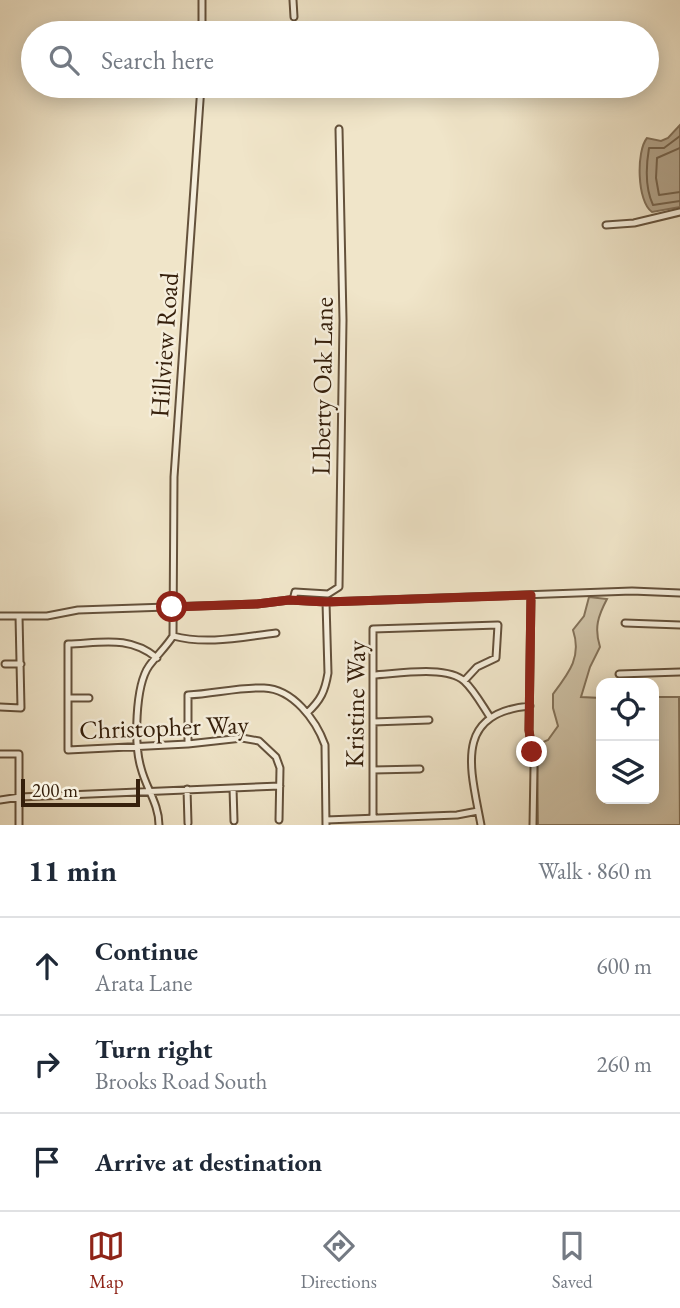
<!DOCTYPE html>
<html lang="en">
<head>
<meta charset="utf-8">
<style>
  body { margin:0; font-family:"EB Garamond",serif; background:#f6f6f7; color:#1f2937 }
  .controls { position:absolute; right:21px; bottom:21px; display:grid; overflow:hidden; border-radius:14px; box-shadow:0 4px 18px #0003 }
  .controls button { width:63px; height:63px; display:grid; place-items:center; padding:0; border:0; border-bottom:2px solid #e0e1e3; background:#fff; color:#1f2937; font:35px sans-serif }
  .scale { position:absolute; left:21px; bottom:18px; width:119px; box-sizing:border-box; padding-left:7px; border:4px solid #36200c; border-top:0; font-size:19px; line-height:24px; white-space:nowrap; color:#36200c; -webkit-text-stroke:5px #f5eedc; paint-order:stroke }
  .stop { position:absolute; width:21px; height:21px; margin:-16px; border:5px solid #8f2418; border-radius:50%; background:#fff }
  .stop.end { background:#8f2418; border-color:#fff; box-shadow:0 2px 7px #0008 }
  .list { margin:0; padding:0; list-style:none }
  h2 { display:flex; justify-content:space-between; align-items:center; height:91px; margin:0; padding:0 28px; font-size:30px }
  h2 small { font-size:23px; font-weight:400; color:#747a83 }
  .list li { display:grid; grid-template-columns:46px 1fr auto; gap:21px; align-items:center; box-sizing:border-box; height:98px; padding:0 28px; border-top:2px solid #e0e1e3 }
  .list b { display:block; font-size:26px; white-space:nowrap }
  .list p { margin:0; font-size:23px; white-space:nowrap; color:#747a83 }
  .list em { font-size:23px; font-style:normal; color:#747a83 }
  .icon { flex:none; width:38px; height:38px; fill:none; stroke:currentColor; stroke-width:2; stroke-linecap:round; stroke-linejoin:round }
  .map { position:relative; flex:none; width:680px; height:825px; overflow:hidden }
  .search { position:absolute; background:#fff; box-shadow:0 4px 18px #0003; left:21px; right:21px; top:21px; height:77px; display:flex; align-items:center; gap:18px; box-sizing:border-box; padding:0 24px; border-radius:38px; color:#747a83; font-size:26px }
  .sheet { height:385px; background:#fff }
  nav { display:flex; justify-content:space-around; align-items:center; box-sizing:border-box; height:98px; border-top:2px solid #e0e1e3; background:#fff; font-size:19px; color:#747a83 }
  nav a { display:grid; justify-items:center; gap:4px }
  nav .on { color:#8f2418 }
  .map>svg:first-child { display:block }
  .green { fill:#d0c4a9; stroke:#83725a; stroke-width:2 }
  .water { fill:#b1a289; stroke:#806e57; stroke-width:2 }
  .lines { fill:none; stroke-linecap:round; stroke-linejoin:round }
  .shore { stroke:#74614a; stroke-width:2 }
  .minor-casing { stroke:#64513b; stroke-width:9 }
  .minor { stroke:#f5eedc; stroke-width:5 }
  .route { stroke:#8f2418; stroke-width:9 }
  .labels { text-anchor:middle; dominant-baseline:central; stroke-width:5; stroke-linejoin:round; paint-order:stroke }
  .street-label { font-size:26px; fill:#36200c; stroke:#f5eedc }
</style>
</head>
<body>
<div class="map">
<svg width="680" height="825" viewBox="0 0 680 825">
  <rect width="100%" height="100%" fill="#f0e5c9"/>
  <filter id="stains"><feTurbulence type="fractalNoise" baseFrequency=".00286" numOctaves="4"/><feColorMatrix values="0 0 0 0 .2 0 0 0 0 .09 0 0 0 0 .02 0 0 0 .5 -.17"/></filter>
  <radialGradient id="worn" r=".72"><stop offset=".6" stop-color="#630" stop-opacity="0"/><stop offset="1" stop-color="#630" stop-opacity=".3"/></radialGradient>
  <!-- green -->
  <path class="green" d="M589,597l18,2c-9,17 -13,29 -7,48l-10,20 -9,30 20,1v101h53v-102h25l1,128h-142l-1,-80 11,-5 10,-14 -5,-18v-14c16,-21 29,-37 20,-64l11,-14z"/>
  <!-- water -->
  <path class="water" d="M680,125v82l-28,5c-15,-10 -16,-61 -5,-74l14,3 7,-3z"/>
  <g class="lines">
    <!-- shore -->
    <path class="shore" d="M680,136l-16,12h-15c-3,18 -4,40 4,57l27,-4
      M680,148l-23,10 -1,20 3,17 21,-3"/>
    <defs>
      <path id="minor" d="M293,0l1,17
        M202,33v-33
        M606,225l28,-2 46,-11
        M531,595l-2,135 5,37 -1,58
        M293,600l2,-8 33,2 11,-7 4,-267 -4,-191
        M0,616h47l31,-6 179,-6 32,-4 37,2 306,-11 48,2
        M625,623l55,2
        M173,636c34,9 69,1 103,-3
        M157,658c-28,-23 -56,-15 -89,-14v106l120,-6 54,-6 17,3 17,16 4,11 -1,52
        M5,664h16
        M619,674l61,-2
        M373,675c23,-1 74,-10 91,6 10,9 18,24 26,36
        M68,698h21
        M0,707l21,1 -2,-92
        M307,713c14,-13 18,-22 21,-40l-2,-71
        M373,722l56,-2
        M188,744v-49c25,-1 51,-8 76,-7 29,1 52,32 61,57l1,80
        M0,754h19v71
        M373,770l47,-1
        M233,788l1,33
        M187,789l1,34
        M0,800l20,-3 260,-11
        M373,817v-188l125,-4 -2,33 -19,9 -13,14
        M326,820l131,-5 21,-4
        M159,825c0,-21 -13,-37 -18,-57 -7,-23 -6,-82 8,-102 8,-11 17,-19 24,-30l1,-159 27,-391
        M481,825c-10,-55 -29,-112 49,-119"/>
    </defs>
    <!-- minor casing -->
    <use href="#minor" class="minor-casing"/>
    <!-- minor -->
    <use href="#minor" class="minor"/>
  </g>
  <g class="lines">
    <!-- route -->
    <path class="route" d="M172,607l85,-3 32,-4 37,2 205,-7 -2,135 3,22"/>
  </g>
  <g class="labels">
    <!-- street labels -->
    <g class="street-label">
      <text transform="translate(164 345) rotate(-86)">Hillview Road</text>
      <text transform="translate(322 386) rotate(-89)">LIberty Oak Lane</text>
      <text transform="translate(355 704) rotate(-89)">Kristine Way</text>
      <text transform="translate(164 727) rotate(-2)">Christopher Way</text>
    </g>
  </g>
  <rect width="100%" height="100%" filter="url(#stains)"/>
  <rect width="100%" height="100%" fill="url(#worn)"/>
</svg>
<div class="controls">
<button><svg class="icon" aria-label="locate" viewBox="0 0 24 24"><circle cx="12" cy="12" r="6"/><path d="M12 2v4M12 18v4M2 12h4M18 12h4"/></svg></button>
<button><svg class="icon" aria-label="layers" viewBox="0 0 24 24"><path d="M12 4l9 5-9 5-9-5zM3 14l9 5 9-5"/></svg></button>
</div>
<div class="scale">200 m</div>
<div class="stop" style="left:172px;top:607px"></div>
<div class="stop end" style="left:532px;top:752px"></div>
<div class="search"><svg class="icon" aria-label="search" viewBox="0 0 24 24"><circle cx="10" cy="10" r="6"/><path d="M15 15l6 6"/></svg>Search here</div>
</div>
<section class="sheet">
<h2>11 min<small>Walk · 860 m</small></h2>
<ul class="list">
<li><svg class="icon" aria-label="ahead" viewBox="0 0 24 24"><path d="M12 20V5M6 11l6-6 6 6"/></svg><div><b>Continue</b><p>Arata Lane</p></div><em>600 m</em></li>
<li><svg class="icon" aria-label="right" viewBox="0 0 24 24"><path d="M7 20v-9h11M14 6l5 5-5 5"/></svg><div><b>Turn right</b><p>Brooks Road South</p></div><em>260 m</em></li>
<li><svg class="icon" aria-label="arrive" viewBox="0 0 24 24"><path d="M6 21V4h12l-3 4 3 4H6"/></svg><div><b>Arrive at destination</b></div></li>
</ul>
</section>
<nav>
<a class="on"><svg class="icon" aria-label="map" viewBox="0 0 24 24"><path d="M3 6l6-2 6 2 6-2v14l-6 2-6-2-6 2zM9 4v14M15 6v14"/></svg>Map</a>
<a><svg class="icon" aria-label="directions" viewBox="0 0 24 24"><path d="M12 3l9 9-9 9-9-9zM9 14v-3h6M13 9l2 2-2 2"/></svg>Directions</a>
<a><svg class="icon" aria-label="saved" viewBox="0 0 24 24"><path d="M7 4h10v16l-5-4-5 4z"/></svg>Saved</a>
</nav>
</body>
</html>
